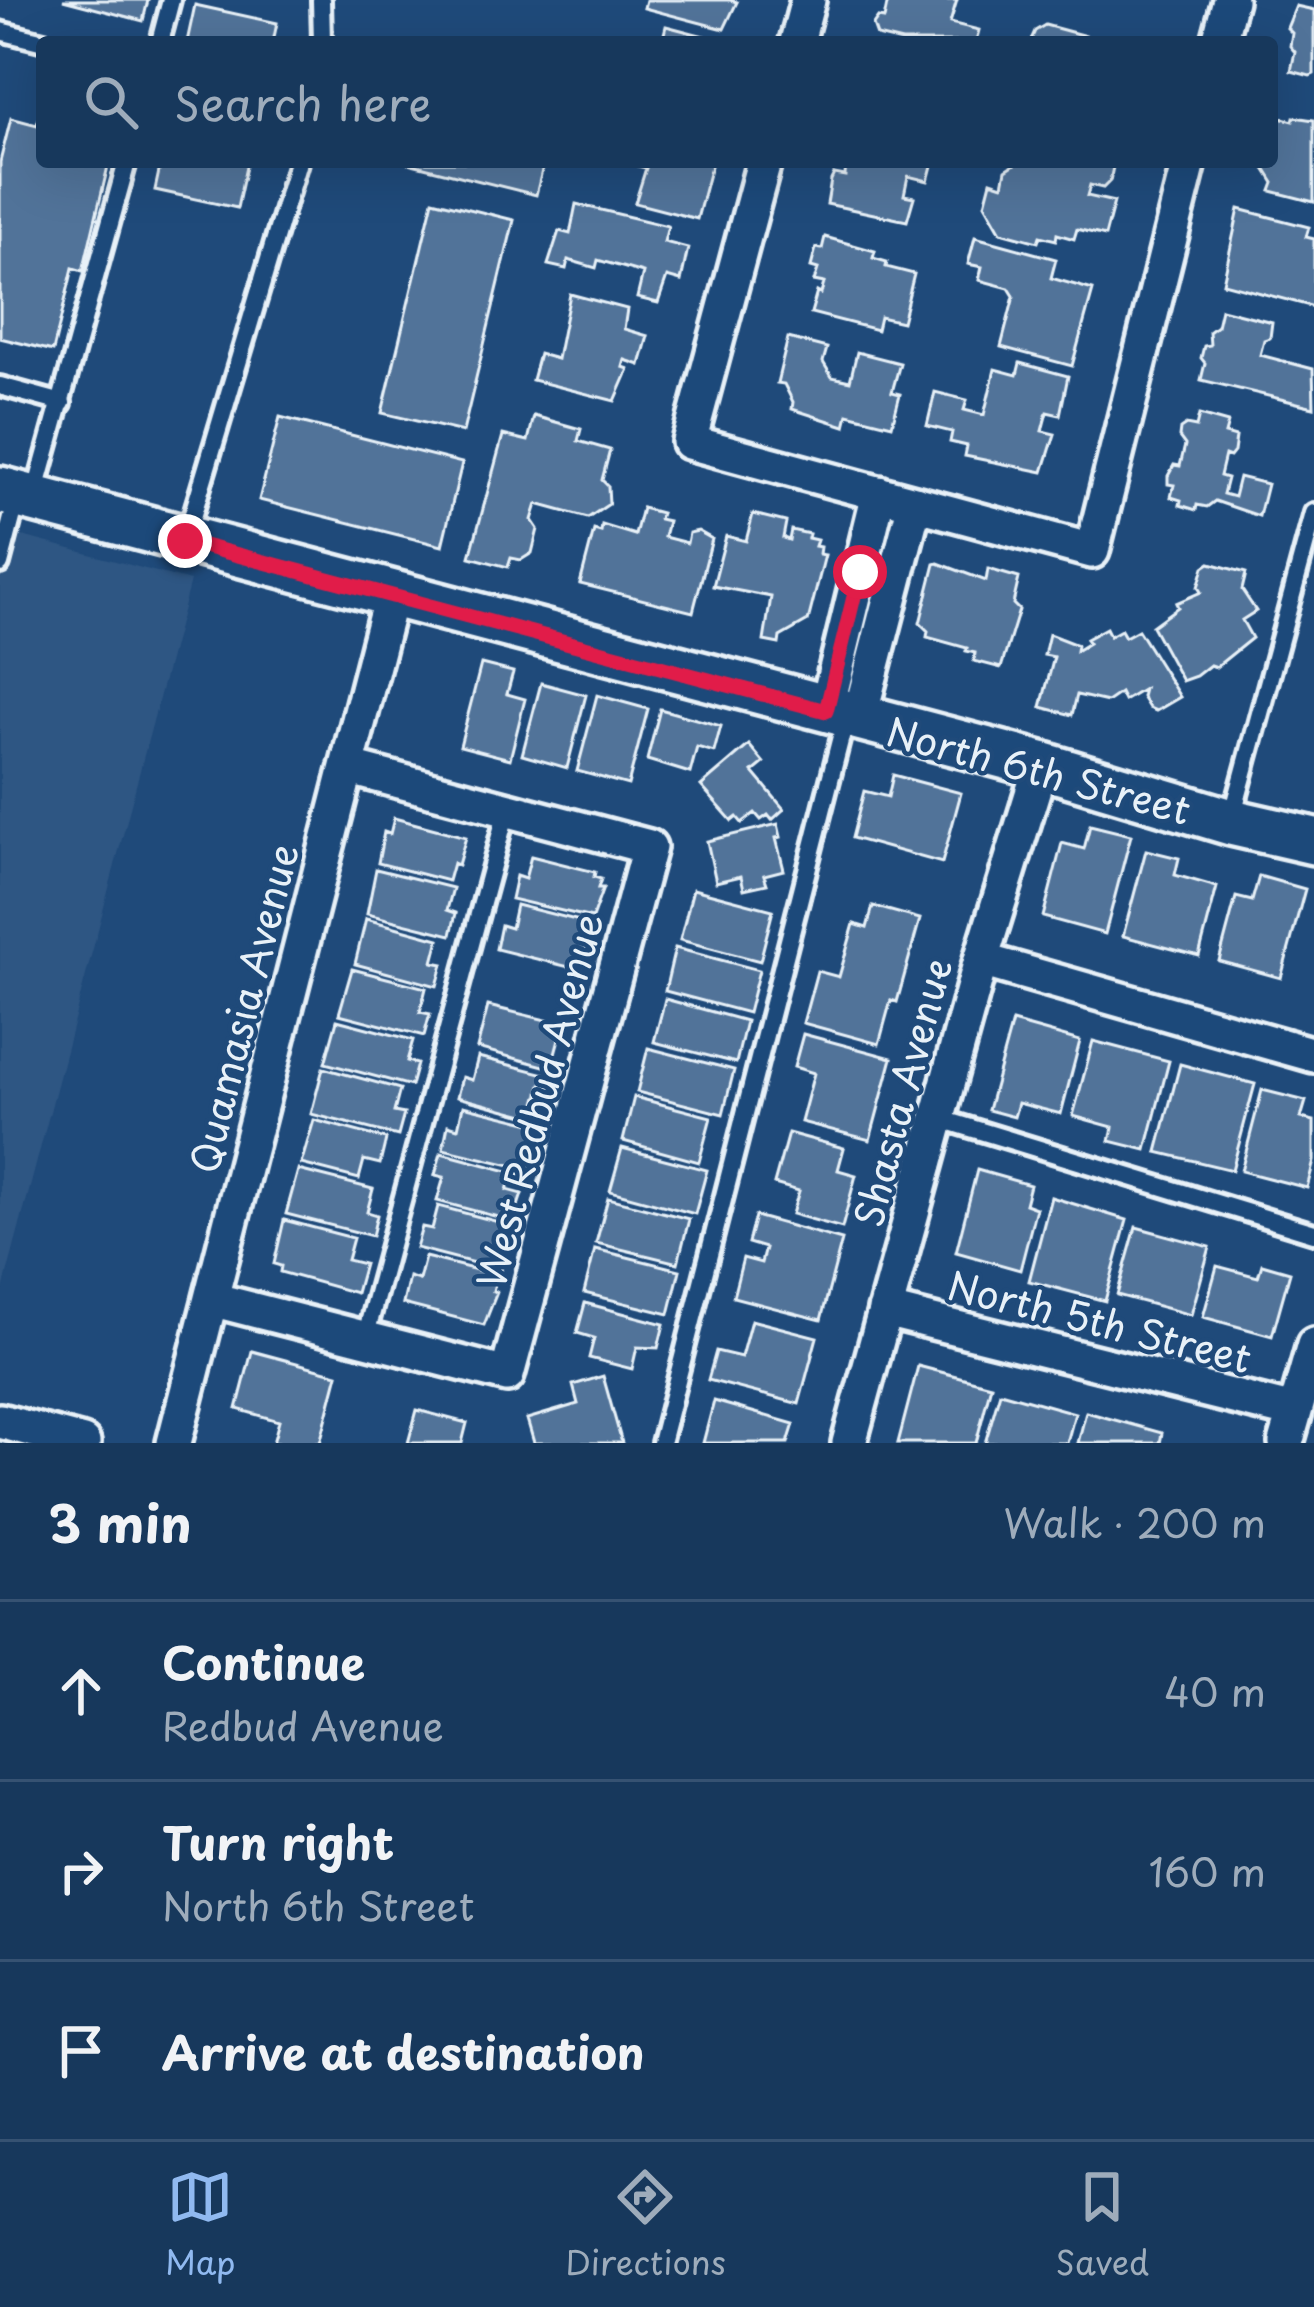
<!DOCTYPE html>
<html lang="en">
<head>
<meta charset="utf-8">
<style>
  body { margin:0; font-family:"Playpen Sans",sans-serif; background:#244365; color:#f1f3f6 }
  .stop { position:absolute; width:36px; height:36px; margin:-27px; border:9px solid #e11d48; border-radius:50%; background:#fff }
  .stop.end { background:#e11d48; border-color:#fff; box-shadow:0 3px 12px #0008 }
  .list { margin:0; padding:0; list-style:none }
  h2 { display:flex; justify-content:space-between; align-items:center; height:156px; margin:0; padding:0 48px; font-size:51px }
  h2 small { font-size:39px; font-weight:400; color:#9eacbb }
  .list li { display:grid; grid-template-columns:78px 1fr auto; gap:36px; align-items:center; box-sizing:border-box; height:180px; padding:0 48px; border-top:3px solid #365272 }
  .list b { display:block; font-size:45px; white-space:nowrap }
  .list p { margin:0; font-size:39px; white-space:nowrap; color:#9eacbb }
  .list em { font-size:39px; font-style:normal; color:#9eacbb }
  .icon { flex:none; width:66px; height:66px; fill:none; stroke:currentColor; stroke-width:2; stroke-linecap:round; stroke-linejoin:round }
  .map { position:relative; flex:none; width:1314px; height:1443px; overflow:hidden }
  .search { position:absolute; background:#17385c; box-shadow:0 12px 48px #0002; left:36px; right:36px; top:36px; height:132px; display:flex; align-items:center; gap:30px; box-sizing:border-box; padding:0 42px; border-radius:12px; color:#9eacbb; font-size:45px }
  .sheet { height:696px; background:#17385c }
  nav { display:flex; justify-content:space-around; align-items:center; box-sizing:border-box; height:168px; border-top:3px solid #365272; background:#17385c; font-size:33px; color:#9eacbb }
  nav a { display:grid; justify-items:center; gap:6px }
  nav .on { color:#90b9f0 }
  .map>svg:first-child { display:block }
  .built { fill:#2e5683 }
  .building { fill:#517399; stroke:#e8f1f8; stroke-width:3 }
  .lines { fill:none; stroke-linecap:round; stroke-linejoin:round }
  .lane-casing { stroke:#e8f1f8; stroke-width:26 }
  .street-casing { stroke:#e8f1f8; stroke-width:42 }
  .secondary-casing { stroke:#e8f1f8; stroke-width:54 }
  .lane { stroke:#1f4a7a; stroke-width:16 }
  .street { stroke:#1f4a7a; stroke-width:33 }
  .secondary { stroke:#1f4a7a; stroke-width:45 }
  .route { stroke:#e11d48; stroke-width:15 }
  .labels { text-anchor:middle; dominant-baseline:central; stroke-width:9; stroke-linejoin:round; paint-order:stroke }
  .street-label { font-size:39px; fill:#e8f1f8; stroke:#1f4a7a }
</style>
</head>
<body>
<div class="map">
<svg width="1314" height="1443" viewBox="0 0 1314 1443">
  <rect width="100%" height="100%" fill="#1f4a7a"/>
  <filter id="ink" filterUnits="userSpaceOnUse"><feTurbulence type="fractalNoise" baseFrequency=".00833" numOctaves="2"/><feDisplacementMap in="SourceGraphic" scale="24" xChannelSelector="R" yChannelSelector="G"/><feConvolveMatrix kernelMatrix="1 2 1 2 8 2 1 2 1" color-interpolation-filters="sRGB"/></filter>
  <g filter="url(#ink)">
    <!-- built -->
    <path class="built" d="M0,530l190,51 -190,720z"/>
    <!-- building -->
    <path class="building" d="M63,0h85l-5,21z
      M646,0h84l7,2 -13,27 -80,-21z
      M888,0h69l-7,23 29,7 -3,12h-74l-25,-6 -4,-11 5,-7 6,1z
      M195,5l82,18 -4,19h-86z
      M1296,6l18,4v64l-4,2 -19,-5 4,-19 -5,-6 2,-13 -5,-5z
      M1045,25l63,17h-78l5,-11z
      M666,26l61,16h-65z
      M42,105v57h67l-26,109 -10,-3 -20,83 -53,-13v-176l11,-44 26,7z
      M1272,115l21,6 1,-4 20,3v82l-43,-11 3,-8 -10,-16 -13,-4 21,-1z
      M161,162h86l-10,46 -82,-18z
      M404,162h140l-8,33z
      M621,162h91l-15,57 -62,-16 11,-35z
      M846,162h87l-5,19 -20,-5 -4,19 10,2 -7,24 -80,-17 4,-24 3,-6 11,2z
      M1018,162h92l3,5 -3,14 -7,7 -13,-3 -3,11 27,6 -9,34 -28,-7 -3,10 -17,-5 -1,6 -16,-4 -2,6 -37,-10 -16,-28 6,-23 12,4 3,-15z
      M433,200l81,20 -51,212 -81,-19z
      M576,204l92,22 -4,16 24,6 -7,33 -14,-4 -9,26 -21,-5 6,-25 -45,-13 -2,8 -28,-8 -2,9 -18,-4 11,-34 11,3z
      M1239,209l70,18 -3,10 8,2v68l-91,-24z
      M825,237l50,14 -2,7 14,4 -1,5 28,7 -12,48 -22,-5 -3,13 -66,-17 6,-21 4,2 3,-11 -10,-2 4,-12 -7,-2 5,-19 6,1z
      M975,237l81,22 -5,19 42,12 -21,76 -71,-19 13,-51 -5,-8 -30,-8 3,-13 -14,-3z
      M570,294l57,15 -3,20 24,7 -8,29 -15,-5 -2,7 6,2 -14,32 -83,-21 7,-26 18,5z
      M1221,309l51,13 -2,16 -6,2 -4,15 53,14 1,38 -113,-27 4,-17 -4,-5 3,-12 6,-1 -1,-13 8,-6z
      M788,338l39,10 -4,14 9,15 18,4 7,-29 43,11 -8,29 8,2 -8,31 -44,-11 -3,12 -53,-17 1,-7 -9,-18 -7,-1z
      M1020,363l48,13 -8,39 -13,-3 -5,19 13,3 -12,38 -78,-16 2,-10 -17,-4 2,-10 -25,-6 8,-34 32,8 -3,10 20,5 11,-46 22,6z
      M1199,415l29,8 -3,11 11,3 -2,15 -4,5 -5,-2 -5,21 7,2 -4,16 11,3 5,-20 28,7 -8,32 -44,-15 -8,6 -10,-2 -1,5 -16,-5 1,-5 -10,-3 3,-12 -6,-1v-8l6,-11 6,1 5,-21 -6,-8 1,-8 6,-4 10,2z
      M534,416l47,13 -3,12 32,9 -8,30 6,6 1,18 -21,14 -51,-14 -5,16 6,9 -6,24 -11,7 -10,-2 -3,9 -38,-10 33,-122 25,6z
      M280,417l182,46 -20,83 -183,-46z
      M642,508l19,5 -2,6 9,2 -4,16 23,6 2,-10 9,-2 14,8 -19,73 -113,-28 14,-54 7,2 1,-7 33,10z
      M753,514l33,8 -3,16 6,2 2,-10 18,4 -1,4 9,2 -2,6 5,1 -1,7 6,1 -17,66 -28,16 -1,7 -15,-3 7,-44 -58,-11 13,-50 20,5z
      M938,563l48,18 2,-12 31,9 -6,26 6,6 -18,58 -27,-7 1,-8 -9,-2 1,-3 -40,-11 1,-6 -8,-8 15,-59z
      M1210,563l36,10 -4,17 14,21 -14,9 10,18 -36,29 -6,-2 -14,11 -14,5 -30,-55 26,-19 -2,-4 25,-11 -3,-5 6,-20z
      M1106,628l4,8 11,-6 4,7 13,-7 42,67 -24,14 -7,-3 -7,-11 2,-8 -20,12 -4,-8 -13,9 -30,-7 -5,20 -31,-8 13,-50 -10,-2 5,-21 28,11 -1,6 13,-8 -3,-4z
      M481,664l32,8 -6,22 18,5 -15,60 -50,-13z
      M541,683l45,12 -19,73 -45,-13z
      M597,695l51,14 -20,76 -51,-14z
      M660,709l61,17 -7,26 -17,-5 -7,26 -43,-13z
      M749,745l15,18 -11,9 31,37 -12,11 -4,-5 -7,5 -6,-7 -13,10 -5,-6 -5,4 -31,-35z
      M893,775l68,18 -19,70 -90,-25 12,-47 24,6z
      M394,818l72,19 -8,28 -5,-2 -5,18 -70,-18 6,-31 6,2z
      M778,824l3,13 -5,1 8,32 -20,5 3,9 -23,5 -3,-13 -25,6 -9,-41z
      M1090,825l41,10 -26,99 -62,-17 19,-74 22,6z
      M1146,850l33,8 -4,17 42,12 -18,69 -76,-20z
      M531,856l64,16 -1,5 7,2 -3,9h5l-11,30 -81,-19 5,-23 9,3z
      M376,869l77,19 -6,22 9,3 -5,22 -84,-21z
      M1259,876l46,13 -24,89 -62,-17 17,-64 16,4z
      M693,889l80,21 -13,51 -80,-21z
      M516,905l76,19 -11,46 -85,-21 5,-24 10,3z
      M873,906l47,13 -23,83 -6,-2 -12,44 -76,-21 14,-52 22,6 15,-53 13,4z
      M366,919l73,20 -6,23 10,2 -6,22 -82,-22z
      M675,948l84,22 -11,43 -83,-22z
      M352,969l74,19 -6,24 10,2 -6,22 -85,-22z
      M665,999l81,22 -10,42 -82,-21z
      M488,1006l75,18 -12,44 -74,-20z
      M337,1020l76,20 -6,21 10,3 -6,22 -86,-23z
      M1012,1022l68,19 -19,73 -43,-11 -4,14 -26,-7z
      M803,1034l89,24 -22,82 -69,-18 13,-49 -20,-6z
      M1093,1041l76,20 -23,89 -36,-9 3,-14 -40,-11z
      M648,1048l86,22 -11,44 -86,-22z
      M478,1057l75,19 -3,11 -9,-2 -2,8 9,5 -10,-2 -6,21 -75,-20 5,-20 10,3z
      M1180,1064l75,20 -23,86 -75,-18z
      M323,1068l77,21 -6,23 10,2 -6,22 -87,-22z
      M1262,1090l44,11 -5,17 13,3v40l-7,27 -66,-17z
      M634,1097l77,20 -12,45 -76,-21z
      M463,1106l77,19 -10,26 4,1 -4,15 -3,2 -84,-20 5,-24 10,3z
      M314,1120l72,19 -6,25 -16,-4 -5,19 -58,-15z
      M788,1133l56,15 -6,22 18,5 -14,53 -50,-14 7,-23 -25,-7z
      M622,1148l85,22 -12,44 -85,-23z
      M441,1153l82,22 -3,12 -11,-3 -2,6 15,4 -9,27 -76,-20 7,-24 -9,-2z
      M298,1170l75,19 -6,23 10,3 -5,21 -86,-22z
      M977,1170l53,15 -5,19 11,4 -16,62 -64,-18z
      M1051,1197l76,23 -22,81 -76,-20z
      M608,1198l81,21 -11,44 -82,-20z
      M438,1206l76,20 -13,44 -85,-22 6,-21 10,2z
      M755,1216l87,24 -21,80 -88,-23 10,-39 18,5 4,-15 -17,-5z
      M284,1220l69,18 -6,22 17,4 -8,29 -76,-21 1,-6 -7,-2z
      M1136,1227l74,20 -19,68 -74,-20z
      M595,1249l85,21 -11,44 -85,-21z
      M425,1257l72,18 -4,16 4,1 -13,33 -81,-21 6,-27 10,3z
      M1262,1264l28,8 -18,64 -69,-19 14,-51 41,11z
      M585,1303l79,21 -6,24 -21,-1 -5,22 -43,-11 5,-20 -17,-5z
      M751,1320l66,17 -18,67 -91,-24 8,-29 25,6z
      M252,1351l86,23 -18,69h-47l6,-22 -42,-12z
      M918,1366l73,19 -15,58h-78z
      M603,1376l19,67h-88l-7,-24 51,-15 -5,-19z
      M1000,1392l75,21 -8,30h-82z
      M714,1401l80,23 -6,19h-85z
      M417,1410l50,13 -5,20h-54z
      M1086,1412l76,21 -2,10h-82z"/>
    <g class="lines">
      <defs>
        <path id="lane" d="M321,0l1,42
          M0,31l44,11
          M160,42l11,-42
          M0,386l62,17
          M34,498l93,-336
          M187,534l111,-372
          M0,564l18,-69
          M1231,821l83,-308
          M938,1118l376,115
          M365,1338l142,-528
          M661,1443l185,-726"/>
        <path id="street" d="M797,42l11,-42
          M1219,42l11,-42
          M764,162l-75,280 403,109 97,-389
          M826,711l53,-218
          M859,719l56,-216
          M981,960l333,95
          M211,1299l296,76 142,-528 -302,-80
          M885,1310l409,102
          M0,1421l83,22
          M174,1443l217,-848
          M849,1443l132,-483 60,-195
          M1286,1443l28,-98"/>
        <path id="secondary" d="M0,490l1041,275 190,57 83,19"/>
      </defs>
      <!-- lane casing -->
      <use href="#lane" class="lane-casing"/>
      <!-- street casing -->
      <use href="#street" class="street-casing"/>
      <!-- secondary casing -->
      <use href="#secondary" class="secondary-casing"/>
      <!-- lane -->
      <use href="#lane" class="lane"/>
      <!-- street -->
      <use href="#street" class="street"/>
      <!-- secondary -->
      <use href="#secondary" class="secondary"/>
    </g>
  </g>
  <g class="lines" filter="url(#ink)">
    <!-- route -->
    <path class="route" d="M185,541l641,170 34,-139"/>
  </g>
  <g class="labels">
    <!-- street labels -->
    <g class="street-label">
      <text transform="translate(1039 769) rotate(15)">North 6th Street</text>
      <text transform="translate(242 1008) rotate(-76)">Quamasia Avenue</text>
      <text transform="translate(901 1092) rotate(-75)">Shasta Avenue</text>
      <text transform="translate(538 1100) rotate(-75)">West Redbud Avenue</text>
      <text transform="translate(1100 1320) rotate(14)">North 5th Street</text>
    </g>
  </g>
</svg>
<div class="stop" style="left:860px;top:572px"></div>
<div class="stop end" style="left:185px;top:541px"></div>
<div class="search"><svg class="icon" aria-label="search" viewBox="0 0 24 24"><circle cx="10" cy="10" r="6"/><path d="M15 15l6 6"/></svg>Search here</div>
</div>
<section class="sheet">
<h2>3 min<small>Walk · 200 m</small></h2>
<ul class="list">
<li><svg class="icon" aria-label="ahead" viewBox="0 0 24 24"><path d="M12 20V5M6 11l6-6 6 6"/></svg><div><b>Continue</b><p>Redbud Avenue</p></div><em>40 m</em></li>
<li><svg class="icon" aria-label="right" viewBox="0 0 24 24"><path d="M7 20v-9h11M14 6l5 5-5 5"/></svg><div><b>Turn right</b><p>North 6th Street</p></div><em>160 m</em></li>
<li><svg class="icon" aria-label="arrive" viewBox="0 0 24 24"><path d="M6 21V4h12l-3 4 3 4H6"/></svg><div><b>Arrive at destination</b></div></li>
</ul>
</section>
<nav>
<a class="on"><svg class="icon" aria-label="map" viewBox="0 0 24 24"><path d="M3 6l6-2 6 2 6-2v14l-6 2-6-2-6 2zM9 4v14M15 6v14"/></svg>Map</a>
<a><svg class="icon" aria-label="directions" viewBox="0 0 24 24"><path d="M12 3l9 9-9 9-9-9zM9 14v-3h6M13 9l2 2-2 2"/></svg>Directions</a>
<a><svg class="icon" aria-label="saved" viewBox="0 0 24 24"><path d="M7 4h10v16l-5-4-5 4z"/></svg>Saved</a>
</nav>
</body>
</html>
